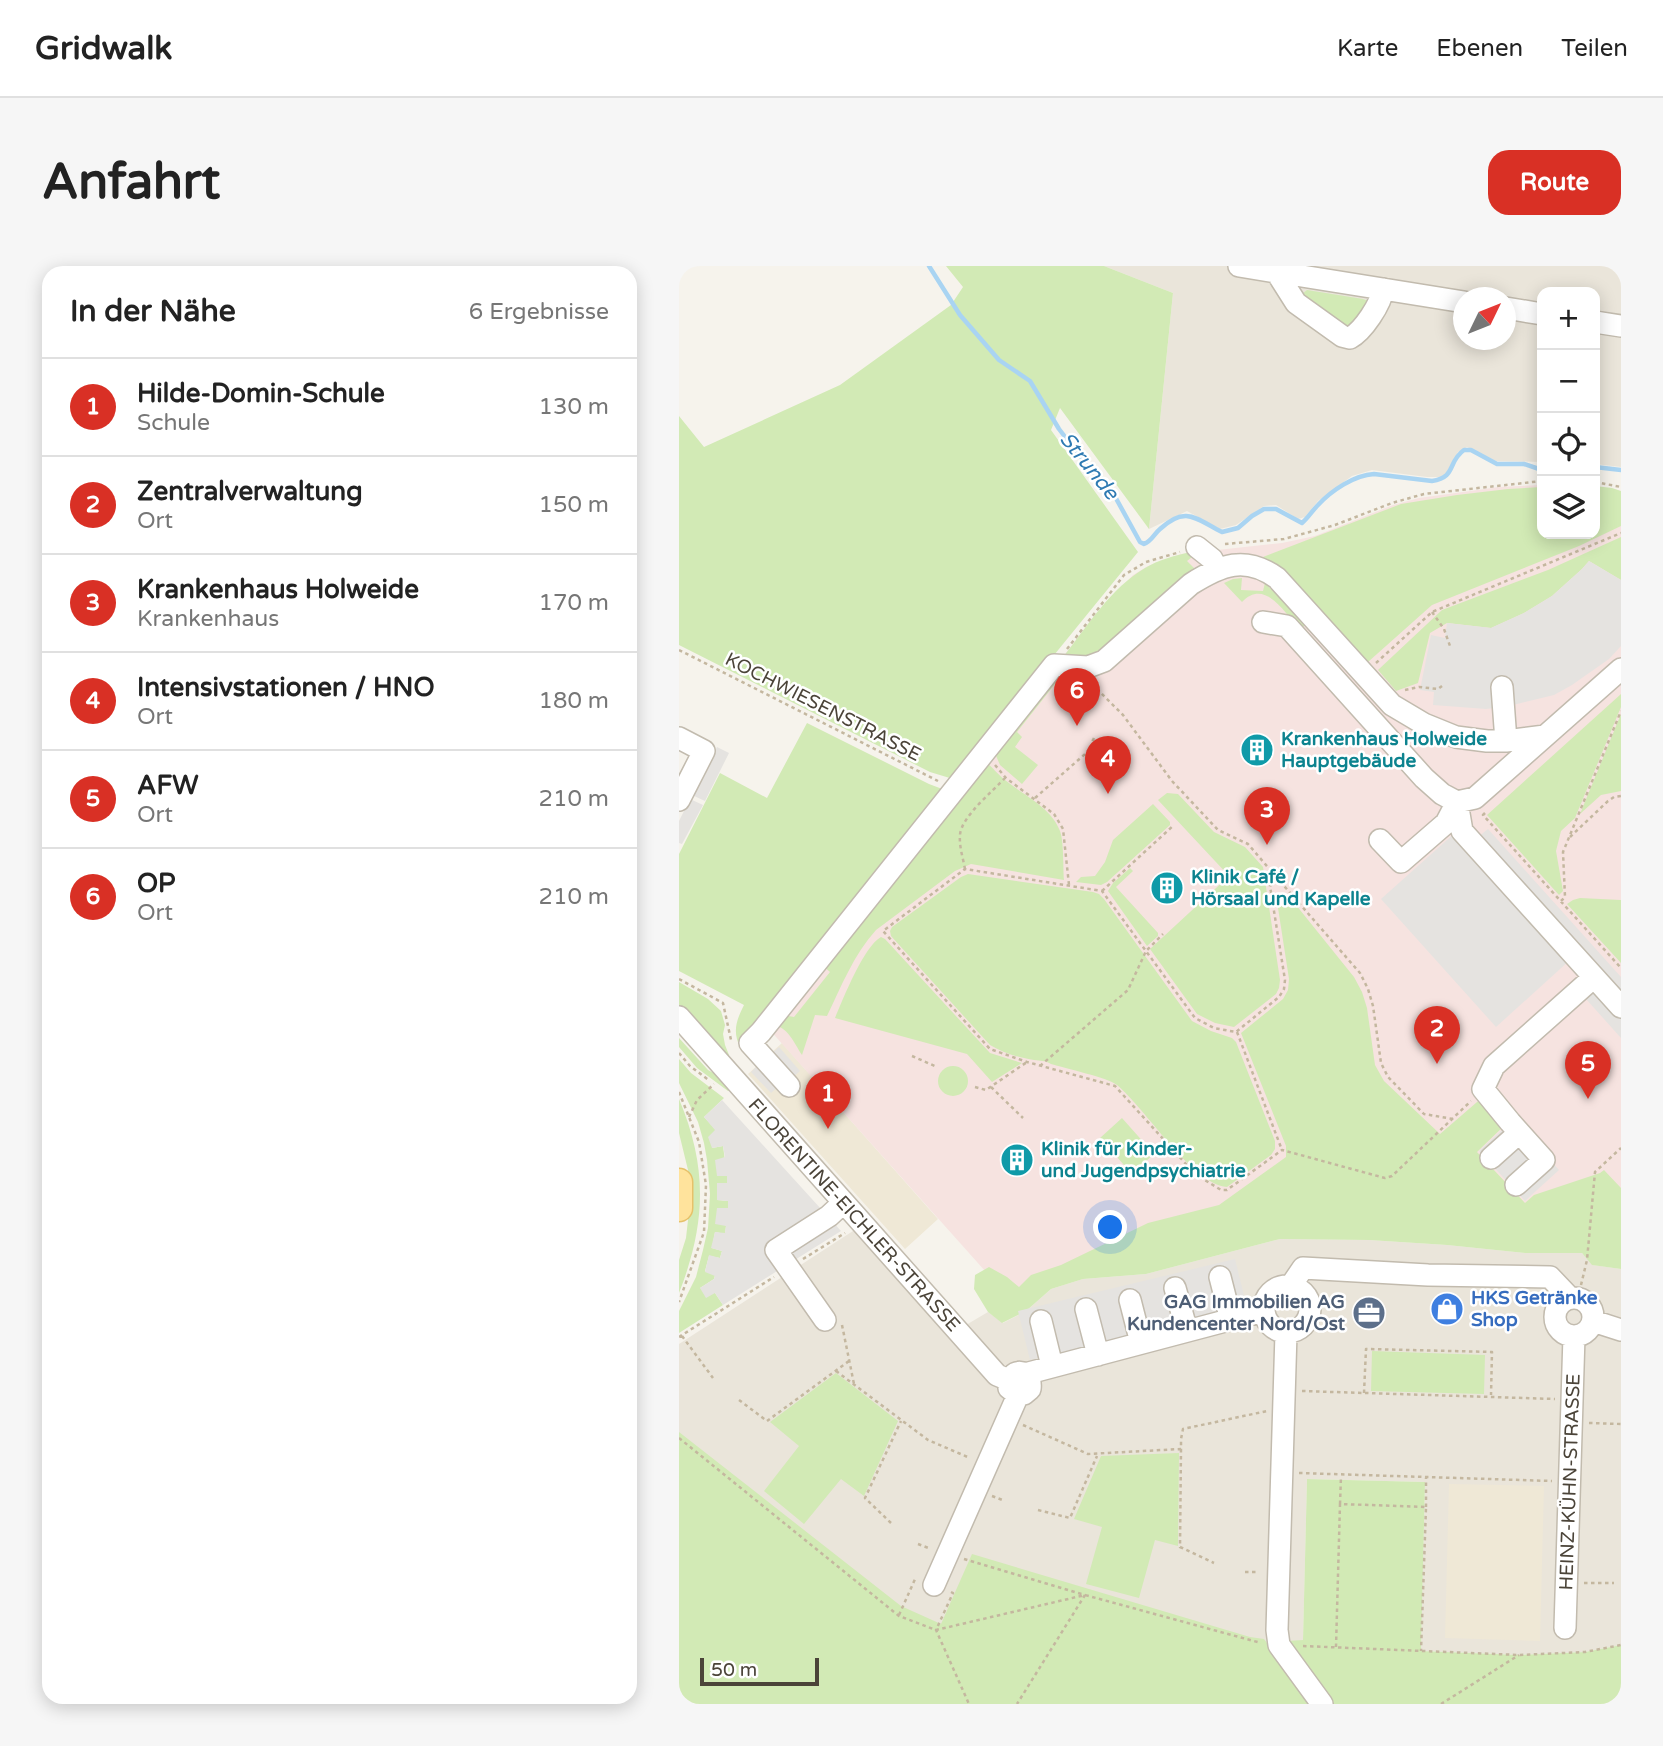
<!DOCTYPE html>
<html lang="de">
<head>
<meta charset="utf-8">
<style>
  body { margin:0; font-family:"Varela Round",sans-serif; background:#f6f6f6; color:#222 }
  .controls { position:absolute; right:21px; top:21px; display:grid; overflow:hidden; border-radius:14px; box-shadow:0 4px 18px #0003 }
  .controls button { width:63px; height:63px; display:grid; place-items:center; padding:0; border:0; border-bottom:2px solid #e0e0e0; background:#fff; color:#222; font:35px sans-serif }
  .compass { position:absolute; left:774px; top:21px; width:63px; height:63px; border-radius:50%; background:#fff; box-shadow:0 4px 18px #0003; rotate:47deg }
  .scale { position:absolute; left:21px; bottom:18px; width:119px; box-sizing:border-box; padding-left:7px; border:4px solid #4b4439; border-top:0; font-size:19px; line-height:24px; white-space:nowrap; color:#4b4439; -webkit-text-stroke:5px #fff; paint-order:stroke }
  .you { position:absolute; left:432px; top:962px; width:24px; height:24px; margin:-18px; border:5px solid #fff; border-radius:50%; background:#1a73e8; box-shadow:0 0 0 10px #1a73e833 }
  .badge { display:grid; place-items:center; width:46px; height:46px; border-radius:50%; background:#d93025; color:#fff; font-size:23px; font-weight:700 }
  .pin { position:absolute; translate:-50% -58px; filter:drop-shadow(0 2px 4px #0008) }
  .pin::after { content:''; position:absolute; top:37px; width:24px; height:21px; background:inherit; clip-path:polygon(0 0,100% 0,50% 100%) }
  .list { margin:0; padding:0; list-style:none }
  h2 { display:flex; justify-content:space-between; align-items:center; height:91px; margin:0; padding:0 28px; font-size:30px }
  h2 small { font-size:23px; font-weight:400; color:#767676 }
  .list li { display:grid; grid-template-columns:46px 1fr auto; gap:21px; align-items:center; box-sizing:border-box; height:98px; padding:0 28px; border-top:2px solid #e0e0e0 }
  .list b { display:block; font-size:26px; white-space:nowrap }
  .list p { margin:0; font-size:23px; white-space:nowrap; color:#767676 }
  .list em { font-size:23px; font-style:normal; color:#767676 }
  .icon { flex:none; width:38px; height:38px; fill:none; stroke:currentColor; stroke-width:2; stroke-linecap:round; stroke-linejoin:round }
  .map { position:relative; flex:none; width:942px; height:1438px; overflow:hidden; border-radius:21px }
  header { display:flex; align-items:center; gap:42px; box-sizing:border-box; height:98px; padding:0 35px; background:#fff; border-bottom:2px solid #e0e0e0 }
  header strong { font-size:33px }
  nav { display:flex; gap:38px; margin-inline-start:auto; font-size:24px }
  .intro { display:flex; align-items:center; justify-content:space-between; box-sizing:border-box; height:168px; padding:0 42px }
  h1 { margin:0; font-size:49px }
  .button { padding:18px 32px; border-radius:21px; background:#d93025; color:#fff; font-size:24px; font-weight:700 }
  main { display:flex; gap:42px; padding:0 42px }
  aside { flex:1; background:#fff; border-radius:21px; box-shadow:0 4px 18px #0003 }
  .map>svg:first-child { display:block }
  .residential { fill:#eae5da; fill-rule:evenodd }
  .education { fill:#efe8d6 }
  .medical { fill:#f6e3e0 }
  .green { fill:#d2eab5 }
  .parking { fill:#e5e3e0 }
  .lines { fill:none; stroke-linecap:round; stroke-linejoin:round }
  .stream { stroke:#a9d4f2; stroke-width:4.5 }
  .minor-casing { stroke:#c2bbae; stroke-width:24 }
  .major-casing { stroke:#e6c16a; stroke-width:29 }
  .path { stroke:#c4b79f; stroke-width:2.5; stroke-dasharray:3.5 3.5; stroke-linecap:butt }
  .minor { stroke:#fff; stroke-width:21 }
  .major { stroke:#ffe39c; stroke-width:26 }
  .labels { text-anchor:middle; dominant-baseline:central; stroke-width:5; stroke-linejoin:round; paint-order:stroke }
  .street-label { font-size:19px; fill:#4b4439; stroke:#fff }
  .culture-label { font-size:19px; font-weight:bold; fill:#0d838f; stroke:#fff; text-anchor:start }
  .shop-label { font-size:19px; font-weight:bold; fill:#366cbe; stroke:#fff; text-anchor:start }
  .service-label { font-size:19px; font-weight:bold; fill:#4e5e75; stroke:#fff; text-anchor:end }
  .water-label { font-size:21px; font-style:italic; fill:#2e7ab2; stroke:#fff }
</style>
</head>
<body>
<header>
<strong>Gridwalk</strong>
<nav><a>Karte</a><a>Ebenen</a><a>Teilen</a></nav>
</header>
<div class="intro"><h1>Anfahrt</h1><a class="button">Route</a></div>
<main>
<aside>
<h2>In der Nähe<small>6 Ergebnisse</small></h2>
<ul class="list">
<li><span class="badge">1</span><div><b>Hilde-Domin-Schule</b><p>Schule</p></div><em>130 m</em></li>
<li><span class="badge">2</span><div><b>Zentralverwaltung</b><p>Ort</p></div><em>150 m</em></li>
<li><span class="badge">3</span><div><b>Krankenhaus Holweide</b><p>Krankenhaus</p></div><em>170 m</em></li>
<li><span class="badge">4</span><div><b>Intensivstationen / HNO</b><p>Ort</p></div><em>180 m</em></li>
<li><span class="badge">5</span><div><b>AFW</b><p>Ort</p></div><em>210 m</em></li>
<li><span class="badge">6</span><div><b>OP</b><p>Ort</p></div><em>210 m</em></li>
</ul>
</aside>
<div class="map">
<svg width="942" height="1438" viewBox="0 0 942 1438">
  <rect width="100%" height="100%" fill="#f6f3ec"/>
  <!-- residential -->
  <path class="residential" d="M425,0h517v201l-26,-3v-172h-53v170l-46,-1 -29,-14 -9,5 -14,25h-17l-55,-7 -20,6 -34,25 -13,16 -7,2 -22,-14 -12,1 -28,19 -16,4 -33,-18 -38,18 24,-236zM785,32h42v42h-42z
    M194,952l93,107 22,-13 15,11 23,-12 25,-22 32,-10 63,-5 134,-35 89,1 78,5 78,8h57l11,12 28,4v376l-36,7 -66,3 -98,-4 4,-169 -118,-3 -4,162 -48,2 -319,-13 -37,-14 -220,-183v-89z"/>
  <!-- education -->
  <path class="education" d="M103,777l156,176 -33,30 -157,-175z
    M770,1218l95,2 -4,155 -95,-3z"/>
  <!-- medical -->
  <path class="medical" d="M863,219v49h53l26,-42v759l-100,-16 -265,3 -175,40 -73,26 -14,-23 -226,-253 336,-423 29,-30 15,-9 33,-12 101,-11 33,-7 78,-31 26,-7 80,-11z"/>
  <!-- green -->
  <path class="green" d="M267,0h158l69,27 -24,236 -89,-121 -9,22 87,122 -185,227 -23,-7 -251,-127v-229l25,31 136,-62 111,-80 12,-18z
    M628,24l56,9 5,2 -19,31 -47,-32v-6z
    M916,220l17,2 9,3v35l-42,20 -147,59 -64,57 -75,-81 -30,-24 138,-53 56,-9 51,-6 34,-2v47h53z
    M942,271v43l-32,-19 -7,8 -30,27 -28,17 -33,15 -44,-5 -17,10 -12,50 -22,8 -18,-21 64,-60 106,-40z
    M512,286l5,2 -9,7 9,9 -99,85 -33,1c24,-31 47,-68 81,-88 13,-8 31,-13 46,-16z
    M563,312l-1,12 22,1 2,-8 41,41 -6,6c-15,-17 -35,-52 -58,-28l-18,-19 9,-4z
    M377,409l22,1 7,14 -1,1 -16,-12 -8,9 -5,-4 -38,48 5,5 -7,10 23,18 -16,19 -22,-19 -6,-14z
    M942,428v13l-46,111 -14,13 -5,20 7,40 -4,4 -72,-80z
    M942,448v77l-20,4 -21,19z
    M128,457l122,61 16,6 -204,259c-9,-17 -5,-28 3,-44l-65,-34v-117l41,-81 47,25z
    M306,496c8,5 12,12 20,18 18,15 46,27 55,51 4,11 3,37 4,49l-93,-16 -16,7 -79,59c-22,24 -35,57 -49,86l-12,-1 -13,40c-8,-12 -13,-26 -27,-30l8,-10 11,2 36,-45 -8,-7z
    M488,527l11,1 36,38 31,15 18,20 17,113 -1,8 -3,6 -42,33 -19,-4 -18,-9 -47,-65 79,-73 -71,-76z
    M474,538l17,18v3l-63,57 -6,3 -25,-3 5,-5 14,-1 10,-14 8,-22z
    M451,602l3,3 -17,16 42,46v3l-11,10 -39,-55 5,-8z
    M289,608l125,18 6,2 5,5 88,122 19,10 21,7 4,4 39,99v8l-4,6 -44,32c-34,-2 -82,-79 -110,-102 -8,-7 -53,-17 -66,-21 -7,-4 -10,-3 -17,-4 -14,-2 -31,-7 -44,-15l-99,-109 -1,-5 2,-4 69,-50z
    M597,629l16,5 62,77 8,15 5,16 8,57 9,16 56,53 44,-38 22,28 -29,28 48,51 9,-8 66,-22 4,-3 17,18v81l-29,-4 -10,-12h-57l-78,-8 -78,-5 -89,-1 -134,35 -63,5 -32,10 -25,22 -24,12 -14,-11 -14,-23 1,-14 14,-8 18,10 12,10 12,-12 30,-10 87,-42 71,-18 67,-48v-11l-45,-113 42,-34 5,-9 1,-11z
    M901,632l41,2v63l-54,-59 6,-4z
    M202,671l4,2 105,114 32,10 -30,19 -25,-28 -132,-36c8,-19 29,-72 46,-81z
    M0,716l29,17 13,12 4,14 -2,9 2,11 4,10 -1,1 -49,-47z
    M0,772l29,32 13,7 12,11 -5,3 -31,-23 -18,-21z
    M0,793l12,14 33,25 -20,19 12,13 -4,18 11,-2 5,37 -11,17 11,1v8l-11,-1 9,18 -1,8 -10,-2 -3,16 10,3 -2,7 -11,-2 -4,15 10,4 -1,4 -14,9 15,5 8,12 -44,28v-22l17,-34 7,-27 5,-22 2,-34 -3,-34 -3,-17 -6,-21 -19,-39z
    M259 815a15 15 0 1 1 30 0a15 15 0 1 1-30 0Z
    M0,833c29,69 27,125 0,194v-33l7,-22 4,-36 -2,-32 -9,-37z
    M443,852l32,36 -22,20 -32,-36z
    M693,1085l113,4 -1,39 -113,-3z
    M157,1107l62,48 -34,75 -23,-17 -37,45 -40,-33 35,-45 -29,-24z
    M0,1166l222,174 40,18 31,-70 278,83 14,2 49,65h-634z
    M500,1187l-1,93 -23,-6 -16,58 -53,-14 16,-57 -28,-8 27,-63z
    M628,1213l118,3 -4,169 98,4 66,-3 36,-7v59h-289l-45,-63 16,-1z"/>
  <!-- parking -->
  <path class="parking" d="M910,295l32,19v66l-12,13 -37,26 -18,10 -45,11 -23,3 -53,-4 1,-13 -14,-2 11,-55 14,3 2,-15 44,5 33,-15 28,-17 30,-27z
    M38,481l12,6 -24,48 -13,-6z
    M11,533l13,6 -21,39 -3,-1v-22z
    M787,557l12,14 10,-8 133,148v61l-35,-39 10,-9 -26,-30 -74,67 -115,-128z
    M100,781l21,24 -9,8 -21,-24z
    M81,797l20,22 -9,8 -20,-21z
    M43,834l119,131 -118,74 -8,-12 -9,5 -6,-10 14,-9 1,-3 -10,-4 4,-17 11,3 2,-7 -11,-3 4,-16 10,1 1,-7 -11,-2 2,-16h11v-7l-11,-1v-17h10v-7h-10l-2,-16 10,-3 -2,-11 -11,2 -4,-11 7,-7 -11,-13z
    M834,854l46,50 -34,31 -46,-50z
    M556,993l12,49 -217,52 -12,-49z"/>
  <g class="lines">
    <!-- stream -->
    <path class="stream" d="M250,0l31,49 39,45 31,21 29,48 33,43 15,10 33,60 4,2c8,-3 10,-10 16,-15 26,-24 36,-10 62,3l16,-4 14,-12 12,-7h12l26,14c6,-5 10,-12 16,-18 13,-14 36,-30 56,-31l58,7c25,-4 15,-19 32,-31h7l26,14h27l18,6
      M916,201l26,3"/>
    <defs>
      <path id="minor" d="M560,0l225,36
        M598,7l19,30 46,33 8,2c13,-7 31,-34 33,-49
        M827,42l36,6
        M916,56l26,4
        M518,281l15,12 5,10
        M584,356l24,4 137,152 18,16 15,8 18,-4 146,-129
        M823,421l4,54
        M0,472l25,13 -25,49
        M778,536l5,29 159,176
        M701,574l21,22 45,-39 11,-21
        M0,751l318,358 12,5
        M110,820l-39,-43 11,-11 293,-367 34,2 16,-6 87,-77c30,-19 54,-29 86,-6l115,127 32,19 32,13 31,4h19l39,-5
        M812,892l28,-25
        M837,919l28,-25 -34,-38 -27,-33 11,-23 100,-89
        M541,1011l11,43
        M585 1043a23 23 0 1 1 46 0a23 23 0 1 1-46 0Z
        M611,1021l13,-19 125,7 122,2 20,21
        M496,1022l12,43
        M876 1051a19 19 0 1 1 38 0a19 19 0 1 1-38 0Z
        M451,1034l11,43
        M407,1043l12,46
        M146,1054l-49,-70 53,-34 14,-13
        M362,1055l11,45
        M914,1055l28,9
        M607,1067l-9,297 2,15 43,59
        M346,1108l238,-63
        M255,1319l84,-190 6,-1 6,-5c3,-21 -22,-23 -21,-1l9,7
        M886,1362l9,-292"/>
      <path id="major" d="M0,916v26"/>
    </defs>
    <!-- minor casing -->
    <use href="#minor" class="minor-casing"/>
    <!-- major casing -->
    <use href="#major" class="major-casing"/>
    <!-- path -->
    <path class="path" d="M916,216l26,5
      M546,278l59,-5 51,-14 57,-22 32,-9 118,-13
      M753,346l12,17 6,17
      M388,383l57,-74 22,-13 34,-10
      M0,384l259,131
      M697,397l56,-51 189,-79
      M413,418l31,31 49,66 46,49 30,14 30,35
      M726,424l14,-3 19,2 4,-3
      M316,499l11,13 48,36 9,15 6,56
      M356,532l58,-51 -2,-3 3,-6
      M806,547l-2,2 138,153
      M891,571l38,-36 6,-4 7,-1
      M286,603c-2,-11 -6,-23 -5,-34 1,-18 33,-44 45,-57
      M423,625l72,-66
      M882,635l4,-4 -2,-45 58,-141
      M0,713l44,24 8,37
      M558,766l45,118
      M0,787l11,13 20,15
      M233,790l25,11
      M361,800l88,-76 18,-39 17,-17
      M296,821l11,3 41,-28
      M312,821l32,31
      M0,826l20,50 7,43 -2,47 -25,70
      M10,851l8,-17 17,-16
      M774,853l-29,-5 -36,-37 -7,-14 -8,-57 -5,-17 -8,-16 -82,-94 -8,7 15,94 -1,9 -5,8 -43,35 -22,-4 -19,-10 -93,-127 -137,-22 -82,62 107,118 37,13 88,24 80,88 26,16h6l55,-40 103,28 7,-2 79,-75
      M124,993l42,-26
      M902,1019l6,-25 8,-88 26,-24
      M163,1059l12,59
      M3,1070l31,42
      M0,1071l95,-60
      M157,1105l92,69 42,18
      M623,1125l253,8
      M685,1127l2,-44 126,3 -1,43
      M60,1134l28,21 82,-60
      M910,1157l32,1
      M344,1159l65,29 93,-5v-10l2,-10 84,-18
      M0,1172l220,178 37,14 149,-35 176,48
      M502,1183l-1,98 34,16
      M620,1207l253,8
      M313,1230l13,5
      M661,1238l1,-28
      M747,1241v-29
      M359,1244l32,8 27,-62
      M212,1257l-26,-25 36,-77
      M239,1278l13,5
      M285,1293l121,36 -68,109
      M566,1306h14
      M905,1317h30
      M272,1326l2,1 -17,37 33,74
      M220,1349l17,-38
      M624,1380l216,9 66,-3 36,-7
      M657,1381l4,-143 86,3 -5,144
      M762,1438l78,-49"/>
    <!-- minor -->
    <use href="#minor" class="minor"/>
    <!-- major -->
    <use href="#major" class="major"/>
  </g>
  <!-- icons -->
  <defs>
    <symbol id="building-disc" viewBox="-11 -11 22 22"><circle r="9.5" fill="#0f9aa8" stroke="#fff"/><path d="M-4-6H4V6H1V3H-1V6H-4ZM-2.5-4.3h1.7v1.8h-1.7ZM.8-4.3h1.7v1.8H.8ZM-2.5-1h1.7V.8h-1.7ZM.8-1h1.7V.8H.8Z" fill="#fff"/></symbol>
    <symbol id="shop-disc" viewBox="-11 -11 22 22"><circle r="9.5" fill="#3f7fe0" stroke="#fff"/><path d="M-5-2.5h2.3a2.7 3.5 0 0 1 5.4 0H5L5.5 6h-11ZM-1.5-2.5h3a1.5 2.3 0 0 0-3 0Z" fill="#fff"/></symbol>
    <symbol id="office-disc" viewBox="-11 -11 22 22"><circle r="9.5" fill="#5c6f8a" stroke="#fff"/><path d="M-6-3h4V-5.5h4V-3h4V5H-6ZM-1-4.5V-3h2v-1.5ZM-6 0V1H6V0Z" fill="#fff"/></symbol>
  </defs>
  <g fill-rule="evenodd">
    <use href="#building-disc" x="559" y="465" width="38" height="38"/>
    <use href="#building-disc" x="469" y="603" width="38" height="38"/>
    <use href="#building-disc" x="319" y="875" width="38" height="38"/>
    <use href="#shop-disc" x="749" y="1024" width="38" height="38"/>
    <use href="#office-disc" x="671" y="1028" width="38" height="38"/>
  </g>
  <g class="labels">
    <!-- street labels -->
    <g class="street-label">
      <text transform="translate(144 441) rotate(27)">KOCHWIESENSTRASSE</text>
      <text transform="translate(175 949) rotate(48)">FLORENTINE-EICHLER-STRASSE</text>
      <text transform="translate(891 1216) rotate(-88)">HEINZ-KÜHN-STRASSE</text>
    </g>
    <!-- culture labels -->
    <g class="culture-label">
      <text x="602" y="473">Krankenhaus Holweide<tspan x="602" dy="22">Hauptgebäude</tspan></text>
      <text x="512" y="611">Klinik Café /<tspan x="512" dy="22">Hörsaal und Kapelle</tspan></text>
      <text x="362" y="883">Klinik für Kinder-<tspan x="362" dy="22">und Jugendpsychiatrie</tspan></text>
    </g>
    <!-- shop labels -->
    <g class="shop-label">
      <text x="792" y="1032">HKS Getränke<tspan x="792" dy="22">Shop</tspan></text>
    </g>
    <!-- service labels -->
    <g class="service-label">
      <text x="666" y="1036">GAG Immobilien AG<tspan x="666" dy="22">Kundencenter Nord/Ost</tspan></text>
    </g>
    <!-- water labels -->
    <g class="water-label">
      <text transform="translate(410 200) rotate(51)">Strunde</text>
    </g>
  </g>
</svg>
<div class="controls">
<button>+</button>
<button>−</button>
<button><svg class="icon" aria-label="locate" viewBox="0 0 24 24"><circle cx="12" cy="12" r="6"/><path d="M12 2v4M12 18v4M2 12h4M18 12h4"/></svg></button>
<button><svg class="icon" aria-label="layers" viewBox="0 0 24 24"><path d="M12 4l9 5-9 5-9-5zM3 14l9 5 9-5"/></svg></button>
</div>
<svg class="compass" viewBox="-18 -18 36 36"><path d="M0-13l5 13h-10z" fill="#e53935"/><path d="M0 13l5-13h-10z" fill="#767676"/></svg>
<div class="scale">50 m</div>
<div class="you"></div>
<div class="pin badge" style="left:149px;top:863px">1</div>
<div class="pin badge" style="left:758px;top:798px">2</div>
<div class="pin badge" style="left:588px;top:579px">3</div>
<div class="pin badge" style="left:429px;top:528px">4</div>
<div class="pin badge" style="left:909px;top:833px">5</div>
<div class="pin badge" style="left:398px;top:460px">6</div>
</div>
</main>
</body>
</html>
